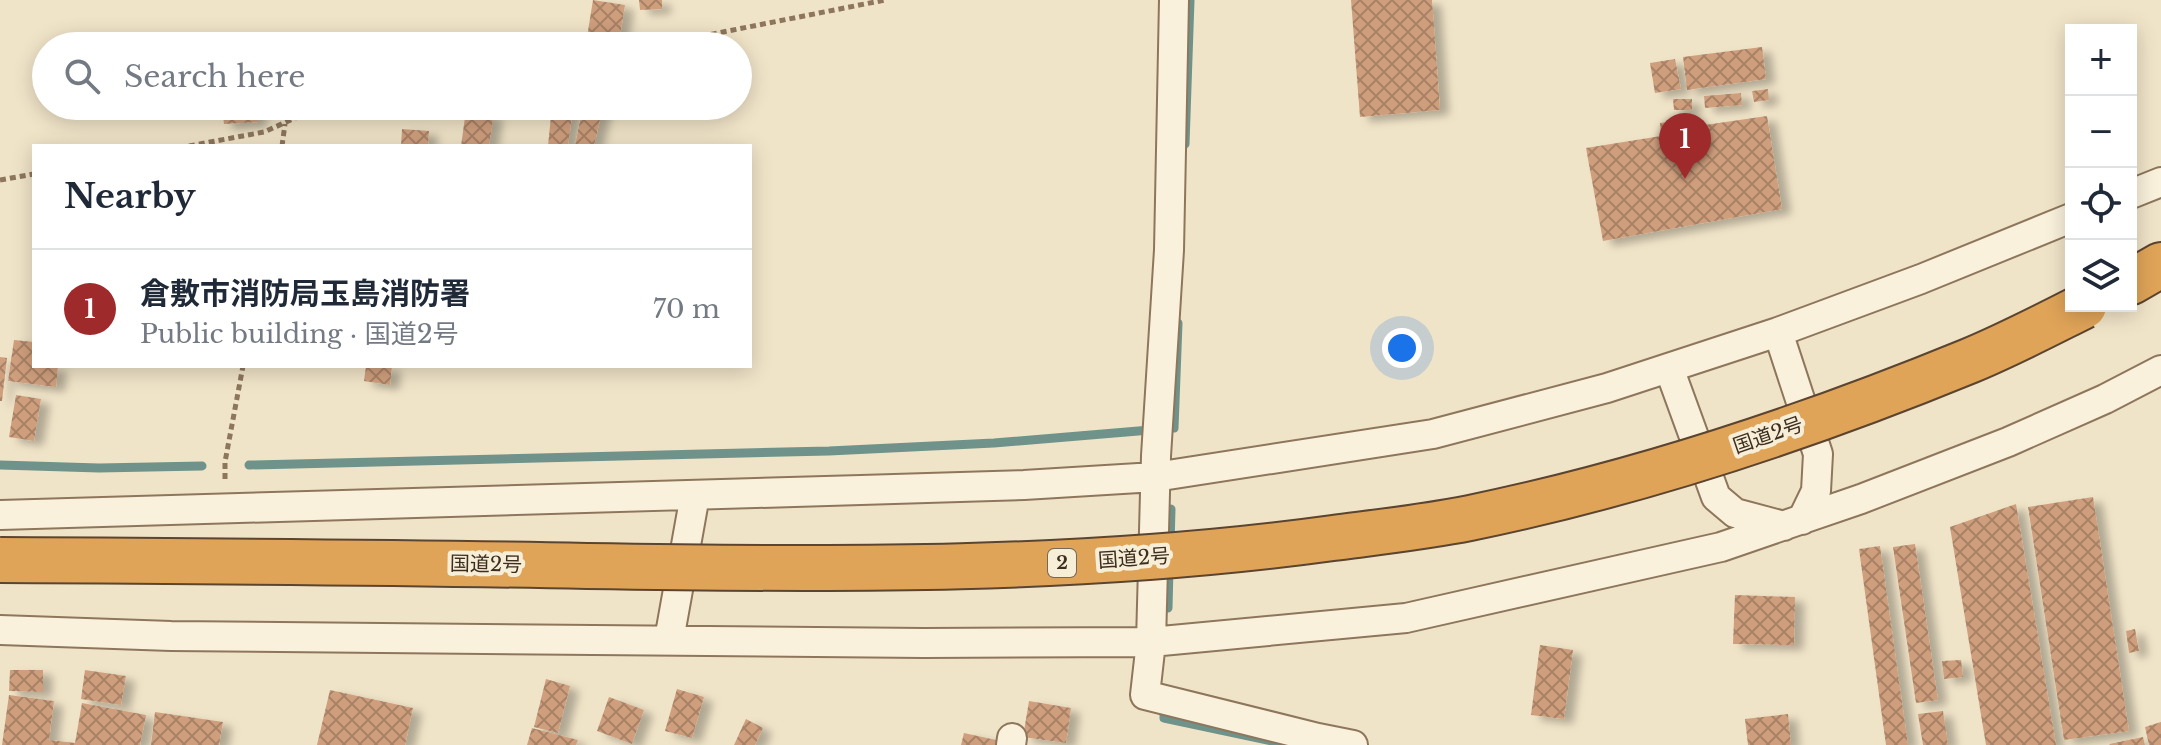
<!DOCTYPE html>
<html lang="en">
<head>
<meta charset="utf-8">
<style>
  body { margin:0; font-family:"Libre Baskerville","Noto Sans JP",serif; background:#f2f2f3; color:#1f2937 }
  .controls { position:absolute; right:24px; top:24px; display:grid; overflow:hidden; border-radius:0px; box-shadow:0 4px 20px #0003 }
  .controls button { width:72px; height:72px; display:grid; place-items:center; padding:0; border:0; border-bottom:2px solid #e0e1e3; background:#fff; color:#1f2937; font:40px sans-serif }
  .you { position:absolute; left:1402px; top:348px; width:28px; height:28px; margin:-20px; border:6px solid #fff; border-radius:50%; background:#1a73e8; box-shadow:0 0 0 12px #1a73e833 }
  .badge { display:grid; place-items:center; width:52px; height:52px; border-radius:50%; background:#9e2a2b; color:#fff; font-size:26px; font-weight:700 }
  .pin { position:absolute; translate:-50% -66px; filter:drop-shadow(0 2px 4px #0008) }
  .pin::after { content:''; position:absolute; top:42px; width:28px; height:24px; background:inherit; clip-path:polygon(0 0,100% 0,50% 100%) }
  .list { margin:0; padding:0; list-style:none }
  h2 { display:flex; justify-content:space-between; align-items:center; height:104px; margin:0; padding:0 32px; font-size:34px }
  h2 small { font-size:26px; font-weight:400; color:#747a83 }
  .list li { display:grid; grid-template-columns:52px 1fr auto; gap:24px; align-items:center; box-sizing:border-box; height:120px; padding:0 32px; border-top:2px solid #e0e1e3 }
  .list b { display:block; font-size:30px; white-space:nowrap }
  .list p { margin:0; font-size:26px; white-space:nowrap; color:#747a83 }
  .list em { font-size:26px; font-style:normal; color:#747a83 }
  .icon { flex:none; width:44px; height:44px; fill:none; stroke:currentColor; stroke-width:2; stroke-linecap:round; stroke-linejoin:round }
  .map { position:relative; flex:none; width:2161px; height:745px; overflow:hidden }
  .search { position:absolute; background:#fff; box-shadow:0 4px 20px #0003; left:32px; top:32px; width:720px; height:88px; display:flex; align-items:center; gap:20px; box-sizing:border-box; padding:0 28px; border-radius:44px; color:#747a83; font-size:30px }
  .panel { position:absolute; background:#fff; box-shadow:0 4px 20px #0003; left:32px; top:144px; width:720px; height:224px; border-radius:0px }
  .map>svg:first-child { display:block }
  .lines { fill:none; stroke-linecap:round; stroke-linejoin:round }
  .stream { stroke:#6f938a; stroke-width:9 }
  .building { fill:url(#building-cross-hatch); filter:url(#shadow) }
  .street-casing { stroke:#8d765c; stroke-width:32 }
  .highway-casing { stroke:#5b4430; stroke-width:48 }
  .path { stroke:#8d765c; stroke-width:5; stroke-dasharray:6 4; stroke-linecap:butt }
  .street { stroke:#faf1dc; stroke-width:28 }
  .highway { stroke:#e0a458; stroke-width:44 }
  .highway-bridge-casing { stroke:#5b4430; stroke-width:48; stroke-linecap:butt }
  .highway-bridge { stroke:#e0a458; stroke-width:44 }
  .labels { text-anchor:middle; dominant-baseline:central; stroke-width:8; stroke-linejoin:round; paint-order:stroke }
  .shield { fill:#f7eed8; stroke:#756857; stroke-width:2 }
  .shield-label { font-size:18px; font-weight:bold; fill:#3d2e20 }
  .street-label { font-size:20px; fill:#3d2e20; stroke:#f7eed8 }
</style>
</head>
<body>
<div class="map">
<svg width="2161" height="745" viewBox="0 0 2161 745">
  <defs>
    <pattern id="building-cross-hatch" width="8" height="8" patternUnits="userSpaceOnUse" patternTransform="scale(2)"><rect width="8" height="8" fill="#cf9f7d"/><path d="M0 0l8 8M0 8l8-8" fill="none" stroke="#a98266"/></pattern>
    <filter id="shadow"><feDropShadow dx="9" dy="5" stdDeviation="4" flood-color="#0004"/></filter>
  </defs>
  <rect width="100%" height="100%" fill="#f0e4c8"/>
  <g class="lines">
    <!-- stream -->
    <path class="stream" d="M1185,144l5,-144
      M0,465l99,3 103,-2
      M249,465l580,-14 165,-8 180,-15 4,-105
      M1170,545l1,-36
      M1168,608l1,-40
      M1164,711v7l122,26"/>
  </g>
  <!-- building -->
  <path class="building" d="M593,0l32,5 -6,37 -32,-5z
    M639,0h23v9l-22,1z
    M1351,0h81l8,110 -80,7z
    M1762,47l4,32 -79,11 -4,-33z
    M1675,59l6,30 -26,4 -5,-30z
    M1768,89l1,11 -15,2 -2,-11z
    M1741,93l1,12 -37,3 -1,-12z
    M1673,99h19v11h-18z
    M222,106h35l1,16 -34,2z
    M552,106l21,2 -5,38h-20z
    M583,106h20l-9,40h-19z
    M466,110l28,4 -5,32h-28z
    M1767,116l15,93 -179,32 -17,-93 75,-12 -1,-13 30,-4 1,8z
    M402,129l27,2 -1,15h-27z
    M14,340l20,2v24h24l-2,21 -48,-6z
    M0,357l7,1 -5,43h-2z
    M366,366h26l-2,19 -26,-4z
    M16,395l25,4 -7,42 -25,-4z
    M2093,497l36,234 -65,9 -36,-233z
    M2016,504l40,241h-70l-36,-218z
    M1915,544l23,156 -22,3 -23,-156z
    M1880,546l28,199h-22l-27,-196z
    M1735,595l60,2 -1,48 -61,-1z
    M2135,629l4,22 -10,2 -3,-22z
    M1540,645l33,5 -9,69 -33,-4z
    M1961,660l2,17 -19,2 -2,-18z
    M10,670h33v22l-34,-1z
    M85,670l41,6 -5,29 -40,-6z
    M546,679l24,7 -12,47 -24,-6z
    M677,689l27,8 -12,41 -27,-7z
    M330,690l83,18 -8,37h-88z
    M9,695l45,6 -5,39 26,3 7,-40 64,12 -6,30h-138z
    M609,697l35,13 -12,34 -35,-13z
    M1029,701l42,7 -5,35 -43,-6z
    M1943,711l5,34h-25l-5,-31z
    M155,712l68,10 -4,23h-68z
    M1788,714l3,31h-43l-3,-26z
    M746,719l17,9 -8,17h-21z
    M2161,722v23h-12l-4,-18z
    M532,728l46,12 -2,5h-49z
    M964,733l41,9v3h-44z
    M2143,737l2,8h-35l-1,-1z"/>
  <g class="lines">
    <defs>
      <path id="street" d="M1174,0l-5,250 -13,206 -5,186 -6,53 173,43 35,7
        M2131,194l30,-12
        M1778,332l40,122 -2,37 -14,29
        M1669,368l47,129 19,16 49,13
        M0,515l861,-25 163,-5 131,-8 278,-43 174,-46 171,-56 143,-53 150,-61
        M0,630l171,6 753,7 227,-1 255,-24 315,-71 140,-48 147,-57 97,-43 56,-29
        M669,640l26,-145
        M1011,745l1,-7"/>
      <path id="highway" d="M2131,282l30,-17"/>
    </defs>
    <!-- street casing -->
    <use href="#street" class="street-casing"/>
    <!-- highway casing -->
    <use href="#highway" class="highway-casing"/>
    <!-- path -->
    <path class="path" d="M652,46l233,-46
      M189,146l75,-14 42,-19 36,-7
      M282,146l3,-22
      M0,180l34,-6
      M225,479v-17l18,-96"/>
    <!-- street -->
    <use href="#street" class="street"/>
    <!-- highway -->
    <use href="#highway" class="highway"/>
    <defs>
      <path id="highway-bridge" d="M0,560c196,1 391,2 587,6 249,4 499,6 746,-28 46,-6 92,-11 137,-20 170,-35 338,-91 499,-157 39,-16 77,-36 115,-55"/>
    </defs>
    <!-- highway-bridge casing -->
    <use href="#highway-bridge" class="highway-bridge-casing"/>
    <!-- highway-bridge -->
    <use href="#highway-bridge" class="highway-bridge"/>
  </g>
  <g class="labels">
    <!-- shield labels -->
    <rect class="shield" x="1048" y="549" width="28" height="28" rx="6"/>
    <g class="shield-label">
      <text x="1062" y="563">2</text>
    </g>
    <!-- street labels -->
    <g class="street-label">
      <text transform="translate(1768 435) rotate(-19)">国道2号</text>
      <text transform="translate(1134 558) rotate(-4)">国道2号</text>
      <text transform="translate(486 564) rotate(1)">国道2号</text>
    </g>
  </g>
</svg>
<div class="controls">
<button>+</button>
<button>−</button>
<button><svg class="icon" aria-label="locate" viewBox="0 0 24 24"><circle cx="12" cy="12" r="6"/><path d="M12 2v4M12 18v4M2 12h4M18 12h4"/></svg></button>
<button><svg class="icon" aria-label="layers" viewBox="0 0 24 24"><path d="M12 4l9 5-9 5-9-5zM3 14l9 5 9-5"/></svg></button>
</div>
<div class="you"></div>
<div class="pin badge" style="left:1685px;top:179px">1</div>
<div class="search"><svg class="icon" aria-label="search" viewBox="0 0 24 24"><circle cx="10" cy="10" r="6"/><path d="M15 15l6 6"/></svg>Search here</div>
<section class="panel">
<h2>Nearby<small></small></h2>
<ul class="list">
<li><span class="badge">1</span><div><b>倉敷市消防局玉島消防署</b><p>Public building · 国道2号</p></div><em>70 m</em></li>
</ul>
</section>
</div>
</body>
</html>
